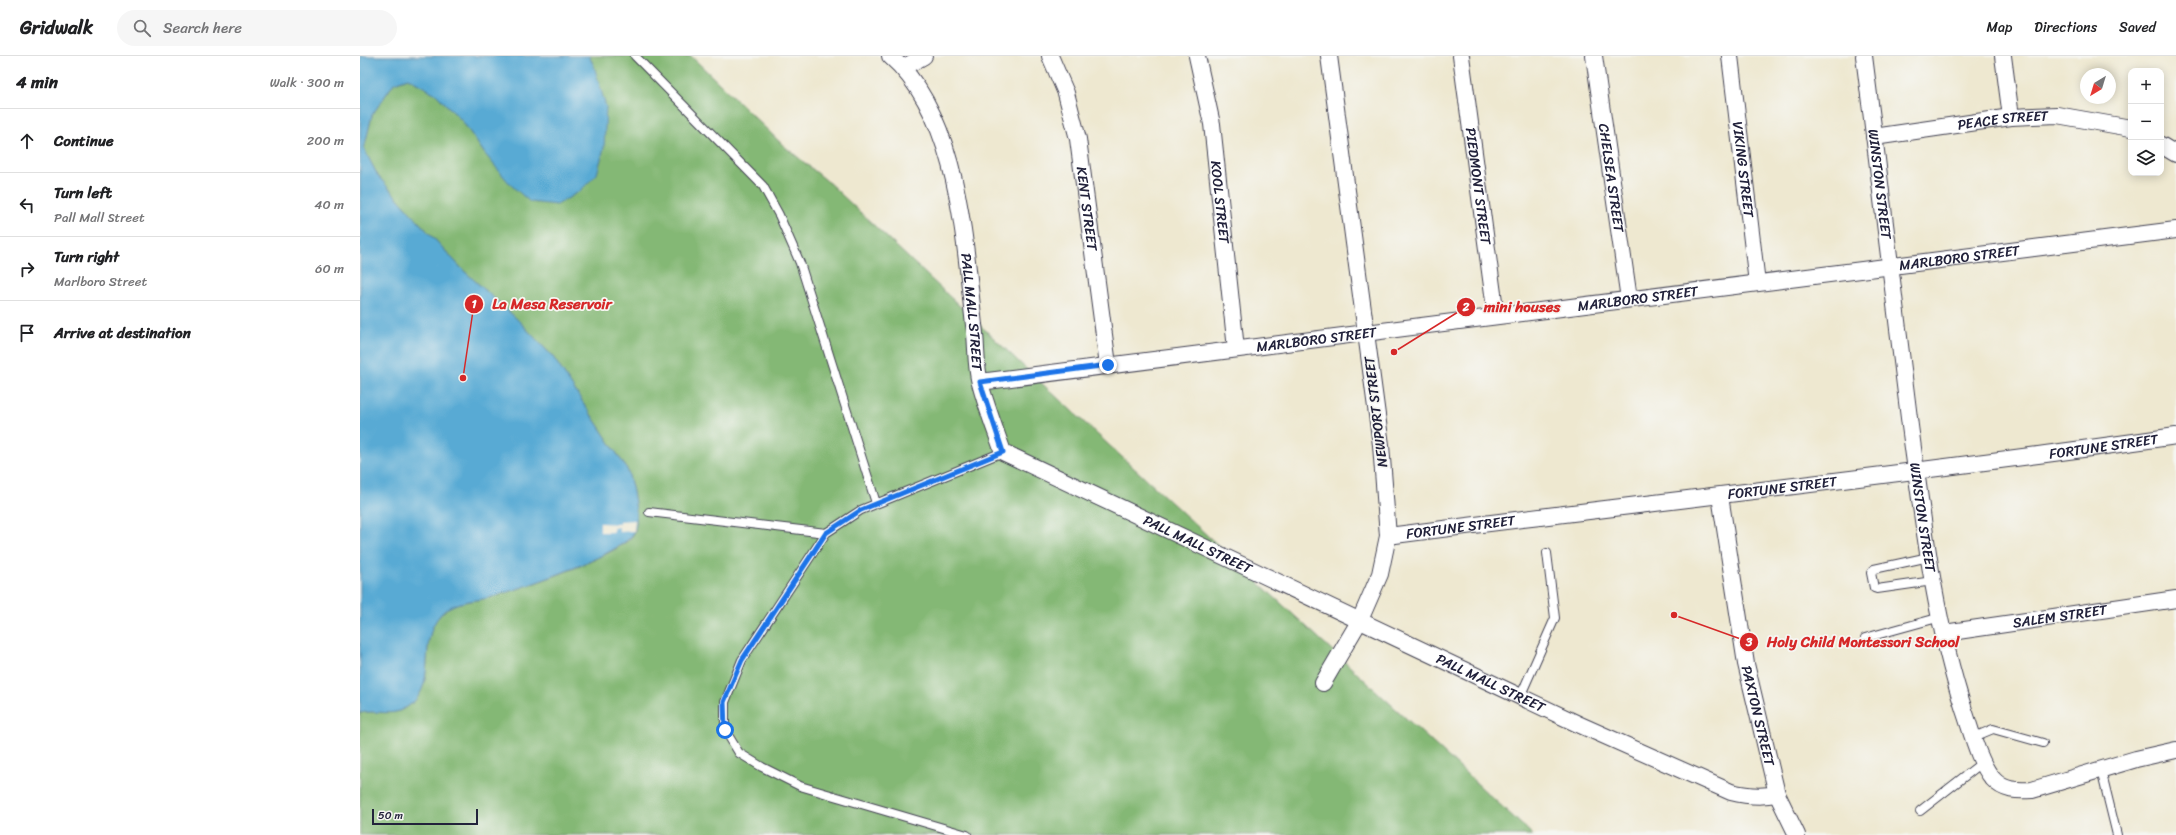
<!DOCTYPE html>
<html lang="en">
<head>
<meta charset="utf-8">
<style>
  body { margin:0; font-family:Sriracha,sans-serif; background:#f6f6f6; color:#202124 }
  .controls { position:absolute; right:12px; top:12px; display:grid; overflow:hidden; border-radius:8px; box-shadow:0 2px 10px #0003 }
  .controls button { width:36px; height:36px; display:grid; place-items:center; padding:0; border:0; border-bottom:1px solid #e0e0e0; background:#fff; color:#202124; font:20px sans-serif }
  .compass { position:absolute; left:1720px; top:12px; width:36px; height:36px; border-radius:50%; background:#fff; box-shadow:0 2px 10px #0003; rotate:218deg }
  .scale { position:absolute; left:12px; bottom:10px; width:106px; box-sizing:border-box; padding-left:4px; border:2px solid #22223b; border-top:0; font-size:11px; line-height:14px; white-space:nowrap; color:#22223b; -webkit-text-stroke:3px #f6f6f2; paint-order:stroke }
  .stop { position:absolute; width:12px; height:12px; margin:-9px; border:3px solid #1a73e8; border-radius:50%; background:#fff }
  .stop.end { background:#1a73e8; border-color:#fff; box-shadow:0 1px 4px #0008 }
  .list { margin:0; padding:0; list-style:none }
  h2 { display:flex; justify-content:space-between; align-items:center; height:52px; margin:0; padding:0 16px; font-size:17px }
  h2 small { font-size:13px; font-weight:400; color:#757577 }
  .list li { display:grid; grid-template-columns:26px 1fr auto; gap:12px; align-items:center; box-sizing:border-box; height:64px; padding:0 16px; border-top:1px solid #e0e0e0 }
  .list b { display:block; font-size:15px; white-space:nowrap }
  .list p { margin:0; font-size:13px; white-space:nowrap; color:#757577 }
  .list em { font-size:13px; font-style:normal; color:#757577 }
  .icon { flex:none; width:22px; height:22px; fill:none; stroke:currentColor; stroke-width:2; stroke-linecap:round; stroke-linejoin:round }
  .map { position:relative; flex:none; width:1816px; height:779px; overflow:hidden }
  header { display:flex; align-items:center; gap:24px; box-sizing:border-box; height:56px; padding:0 20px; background:#fff; border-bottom:1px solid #e0e0e0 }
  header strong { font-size:19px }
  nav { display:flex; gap:22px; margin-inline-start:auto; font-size:14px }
  .search { width:280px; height:36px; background:#f6f6f6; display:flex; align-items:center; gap:10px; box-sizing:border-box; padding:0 14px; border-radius:22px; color:#757577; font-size:15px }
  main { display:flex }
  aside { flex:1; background:#fff }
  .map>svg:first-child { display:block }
  .forest { fill:#84b874; stroke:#536d58 }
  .water { fill:#59aad4; stroke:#3e6688 }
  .pier { fill:#eee8d0 }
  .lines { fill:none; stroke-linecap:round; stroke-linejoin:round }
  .service-casing { stroke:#414051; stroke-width:10 }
  .minor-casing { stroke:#414051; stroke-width:18 }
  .service { stroke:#fff; stroke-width:8 }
  .minor { stroke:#fff; stroke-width:16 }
  .route { stroke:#1a73e8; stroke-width:5 }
  .labels { text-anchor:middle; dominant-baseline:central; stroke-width:3.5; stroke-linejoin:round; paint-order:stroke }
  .street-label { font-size:14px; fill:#22223b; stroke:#f6f6f2 }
  .leader { fill:none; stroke:#d62828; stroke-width:1.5 }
  .callout-dot { fill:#d62828; stroke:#f6f6f2; stroke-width:1.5 }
  .mark-label { font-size:12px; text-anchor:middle; font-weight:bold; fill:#fff }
  .callout-label { font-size:15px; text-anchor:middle; font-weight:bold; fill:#d62828; stroke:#f6f6f2; stroke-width:3.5; stroke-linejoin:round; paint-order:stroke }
</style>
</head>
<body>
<header>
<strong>Gridwalk</strong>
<div class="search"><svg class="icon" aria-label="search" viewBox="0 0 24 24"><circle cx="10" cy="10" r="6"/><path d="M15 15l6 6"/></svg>Search here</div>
<nav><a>Map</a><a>Directions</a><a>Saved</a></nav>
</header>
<main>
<aside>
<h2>4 min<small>Walk · 300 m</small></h2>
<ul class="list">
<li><svg class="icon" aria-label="ahead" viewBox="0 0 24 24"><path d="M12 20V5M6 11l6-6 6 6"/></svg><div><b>Continue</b></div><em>200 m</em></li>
<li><svg class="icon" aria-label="left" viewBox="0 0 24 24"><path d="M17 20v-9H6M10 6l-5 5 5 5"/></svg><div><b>Turn left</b><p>Pall Mall Street</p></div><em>40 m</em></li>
<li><svg class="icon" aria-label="right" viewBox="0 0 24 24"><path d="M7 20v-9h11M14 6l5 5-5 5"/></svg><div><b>Turn right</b><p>Marlboro Street</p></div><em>60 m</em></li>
<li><svg class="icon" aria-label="arrive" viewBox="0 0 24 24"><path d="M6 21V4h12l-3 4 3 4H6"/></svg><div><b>Arrive at destination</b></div></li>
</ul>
</aside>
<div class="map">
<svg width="1816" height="779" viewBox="0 0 1816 779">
  <rect width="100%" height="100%" fill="#f6f6f2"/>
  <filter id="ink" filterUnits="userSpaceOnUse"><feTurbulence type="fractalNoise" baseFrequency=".025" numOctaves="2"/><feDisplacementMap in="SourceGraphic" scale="8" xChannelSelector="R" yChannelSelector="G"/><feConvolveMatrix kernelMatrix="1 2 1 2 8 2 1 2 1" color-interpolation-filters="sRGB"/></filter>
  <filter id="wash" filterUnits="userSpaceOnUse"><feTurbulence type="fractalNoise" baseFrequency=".012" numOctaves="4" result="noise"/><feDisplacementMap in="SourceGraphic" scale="16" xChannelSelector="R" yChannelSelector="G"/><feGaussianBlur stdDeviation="0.9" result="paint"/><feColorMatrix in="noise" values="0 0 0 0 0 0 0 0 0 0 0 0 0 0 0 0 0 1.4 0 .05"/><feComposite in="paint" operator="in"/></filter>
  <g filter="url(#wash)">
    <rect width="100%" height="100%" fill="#eee8d0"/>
    <!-- forest -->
    <path class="forest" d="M229,0h102l93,90 42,34 209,197 498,458h-1173v-122c13,-3 30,2 39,-2 48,-19 10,-76 49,-103 13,-8 30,-7 44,-11 27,-8 128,-41 141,-62 8,-15 -1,-50 -6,-66l-74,-112 -36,-38 -54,-49 -47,-51 -38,-43 -14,-27 8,-34 22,-32 14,-5 28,16 27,28 22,32 109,-88z"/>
    <!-- water -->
    <path class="water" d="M0,0h229l5,10 12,41 -2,41 -7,26 -17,17 -23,14 -27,-3 -20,-18 -25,-30 -22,-32 -27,-28 -28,-16 -14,5 -22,32 -8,34 14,27 38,43 47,51 54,49 36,38 74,112c5,16 13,48 7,63 -9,22 -116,57 -142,65 -14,4 -31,3 -44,11 -39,27 -1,84 -49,103 -9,4 -26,-1 -39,2z"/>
    <!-- pier -->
    <path class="pier" d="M275,464l-1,11 -15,1v-5l-6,1v4h-13v-9l19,1v-3z"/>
  </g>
  <g filter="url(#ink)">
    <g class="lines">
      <defs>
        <path id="service" d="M275,0l128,130 16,29 21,48 76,240
          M289,456l177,21
          M1569,501l-55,12 -3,4 3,15 3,1 56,-8
          M1505,582l76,-21
          M1160,641l35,-79 -8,-65
          M1614,681l19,-8 50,14
          M1741,714l16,65
          M1560,755l63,-49
          M607,779l-167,-49 -38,-19 -23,-14 -14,-23v-28l17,-42 84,-127 35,-23 142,-58"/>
        <g id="minor">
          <path id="s1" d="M530,0c69,60 74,183 84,269 3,19 1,40 6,58 6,23 15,46 23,69l575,272 153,68c16,4 30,5 46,2"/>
          <path id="s2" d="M690,0l16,37 12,46 30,226"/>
          <path id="s3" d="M837,0l15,68 24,225"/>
          <path id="s4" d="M1101,0l35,260"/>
          <path id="s5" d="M1234,0l35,243"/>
          <path id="s6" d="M1370,0l27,227"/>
          <path id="s7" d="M1504,0c16,123 30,246 46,370 13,95 24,192 54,284 7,20 15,53 29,69 11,12 24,12 39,11l104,-31 40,-9"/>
          <path d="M1643,0l8,61"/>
          <path d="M543,12l21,-12"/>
          <path id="s8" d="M1514,81l137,-20 46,-2 74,13"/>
          <path d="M1801,89l15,9"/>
          <path id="s9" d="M620,326l1196,-152"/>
          <path id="s10" d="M1360,440l26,168 31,130 20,41"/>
          <path id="s11" d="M1028,480c263,-34 526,-62 788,-100"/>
          <path id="s12" d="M1584,577l232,-34"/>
          <path d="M963,627l37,-63 20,-46 8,-38 -7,-91 -52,-389"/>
        </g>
      </defs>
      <!-- service casing -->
      <use href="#service" class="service-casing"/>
      <!-- minor casing -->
      <use href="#minor" class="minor-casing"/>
      <!-- service -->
      <use href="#service" class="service"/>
      <!-- minor -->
      <use href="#minor" class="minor"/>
    </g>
  </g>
  <g class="lines" filter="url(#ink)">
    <!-- route -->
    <path class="route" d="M365,674l-1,-28 18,-42 84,-127 35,-23 142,-58 -23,-70 128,-17"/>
  </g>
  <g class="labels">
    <!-- street labels -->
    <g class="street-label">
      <text stroke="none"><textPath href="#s8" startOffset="130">PEACE STREET</textPath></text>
      <text stroke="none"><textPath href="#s6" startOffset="114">VIKING STREET</textPath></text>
      <text stroke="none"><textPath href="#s5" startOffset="123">CHELSEA STREET</textPath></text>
      <text stroke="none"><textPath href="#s7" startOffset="129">WINSTON STREET</textPath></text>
      <text stroke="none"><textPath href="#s4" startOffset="131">PIEDMONT STREET</textPath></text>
      <text stroke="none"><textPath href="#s3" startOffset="148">KOOL STREET</textPath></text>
      <text stroke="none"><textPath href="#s2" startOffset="158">KENT STREET</textPath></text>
      <text stroke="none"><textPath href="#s9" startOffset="987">MARLBORO STREET</textPath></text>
      <text stroke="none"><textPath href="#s9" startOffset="663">MARLBORO STREET</textPath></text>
      <text stroke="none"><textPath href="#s1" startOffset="275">PALL MALL STREET</textPath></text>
      <text stroke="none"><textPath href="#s9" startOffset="339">MARLBORO STREET</textPath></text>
      <text transform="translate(1016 356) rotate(-97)">NEWPORT STREET</text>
      <text stroke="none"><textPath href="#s11" startOffset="721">FORTUNE STREET</textPath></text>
      <text stroke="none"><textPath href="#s11" startOffset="397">FORTUNE STREET</textPath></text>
      <text stroke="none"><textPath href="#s7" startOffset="465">WINSTON STREET</textPath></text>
      <text stroke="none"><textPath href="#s11" startOffset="73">FORTUNE STREET</textPath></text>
      <text stroke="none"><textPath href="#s1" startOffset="635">PALL MALL STREET</textPath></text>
      <text stroke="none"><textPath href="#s12" startOffset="117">SALEM STREET</textPath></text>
      <text stroke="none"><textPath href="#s1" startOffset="959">PALL MALL STREET</textPath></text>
      <text stroke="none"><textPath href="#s10" startOffset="223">PAXTON STREET</textPath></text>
    </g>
  </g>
  <!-- callouts -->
  <path class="leader" d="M103 322L114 248M1034 296L1106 251M1314 559L1389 586"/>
  <g class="callout-dot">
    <circle cx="103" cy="322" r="4"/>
    <circle cx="1034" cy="296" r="4"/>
    <circle cx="1314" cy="559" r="4"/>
    <circle cx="114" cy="248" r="10"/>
    <circle cx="1106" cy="251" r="10"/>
    <circle cx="1389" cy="586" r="10"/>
  </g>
  <g class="mark-label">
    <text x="114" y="252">1</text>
    <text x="1106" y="255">2</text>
    <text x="1389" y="590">3</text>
  </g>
  <g class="callout-label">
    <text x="192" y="253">La Mesa Reservoir</text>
    <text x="1162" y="256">mini houses</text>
    <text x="1503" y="591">Holy Child Montessori School</text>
  </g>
</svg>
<div class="controls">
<button>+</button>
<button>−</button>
<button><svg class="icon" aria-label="layers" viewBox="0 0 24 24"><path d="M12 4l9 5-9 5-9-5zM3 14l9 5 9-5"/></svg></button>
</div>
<svg class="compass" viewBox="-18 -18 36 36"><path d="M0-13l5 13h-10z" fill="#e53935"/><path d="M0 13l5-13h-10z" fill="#757577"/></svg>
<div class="scale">50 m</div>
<div class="stop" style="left:365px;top:674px"></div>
<div class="stop end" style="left:748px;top:309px"></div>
</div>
</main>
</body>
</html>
